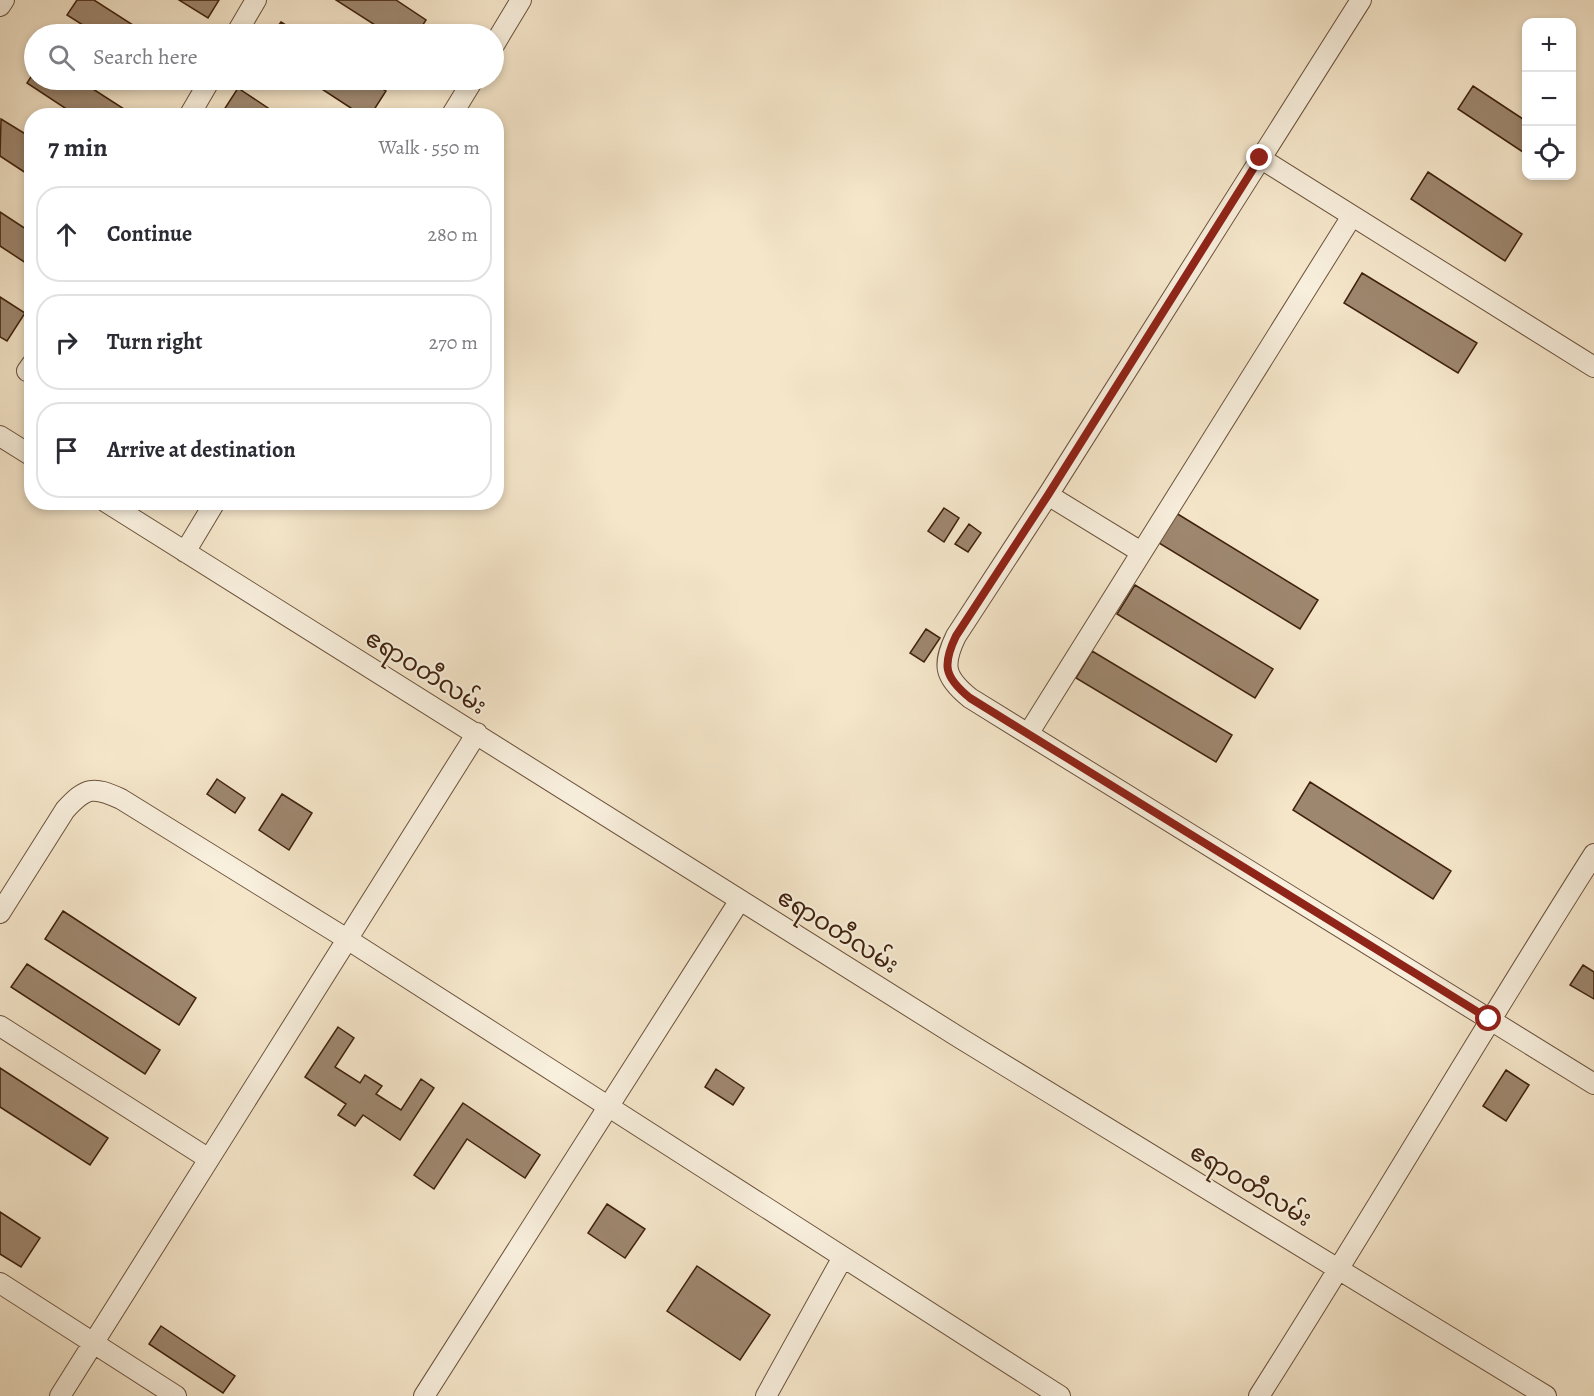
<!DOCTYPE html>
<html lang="en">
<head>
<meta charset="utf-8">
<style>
  body { margin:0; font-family:Alegreya,"Noto Sans Myanmar",serif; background:#f2f2f3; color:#2b2b33 }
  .controls { position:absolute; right:18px; top:18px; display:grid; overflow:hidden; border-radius:12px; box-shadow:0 3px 9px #0003 }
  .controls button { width:54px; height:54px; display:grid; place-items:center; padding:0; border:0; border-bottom:2px solid #e1e1e2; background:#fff; color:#2b2b33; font:30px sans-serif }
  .stop { position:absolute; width:18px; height:18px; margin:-14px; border:4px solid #8f2418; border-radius:50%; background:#fff }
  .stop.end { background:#8f2418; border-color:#fff; box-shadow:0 2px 6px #0008 }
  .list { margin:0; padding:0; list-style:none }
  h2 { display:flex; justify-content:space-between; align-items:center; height:78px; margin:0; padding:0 24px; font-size:26px }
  h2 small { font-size:20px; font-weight:400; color:#7c7c81 }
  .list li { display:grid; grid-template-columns:39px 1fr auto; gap:18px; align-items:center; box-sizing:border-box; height:96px; margin:0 12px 12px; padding:0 12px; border:2px solid #e1e1e2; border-radius:24px }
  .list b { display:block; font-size:22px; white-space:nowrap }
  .list em { font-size:20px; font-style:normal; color:#7c7c81 }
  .icon { flex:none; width:33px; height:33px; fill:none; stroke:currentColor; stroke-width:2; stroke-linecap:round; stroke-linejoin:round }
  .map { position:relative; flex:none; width:1594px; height:1396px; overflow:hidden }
  .search { position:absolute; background:#fff; box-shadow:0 3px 9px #0003; left:24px; top:24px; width:480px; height:66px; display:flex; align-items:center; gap:15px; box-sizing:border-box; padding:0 21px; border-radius:33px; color:#7c7c81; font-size:22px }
  .panel { position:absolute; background:#fff; box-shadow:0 3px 9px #0003; left:24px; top:108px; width:480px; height:402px; border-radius:24px }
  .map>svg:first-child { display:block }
  .building { fill:#9e876f; stroke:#3f210c; stroke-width:1.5 }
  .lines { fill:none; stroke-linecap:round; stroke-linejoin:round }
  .minor-casing { stroke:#6c523c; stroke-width:22 }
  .minor { stroke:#f8efdd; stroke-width:20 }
  .route { stroke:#8f2418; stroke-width:8 }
  .labels { text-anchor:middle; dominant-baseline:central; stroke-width:4.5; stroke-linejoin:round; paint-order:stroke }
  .street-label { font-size:24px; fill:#3f210c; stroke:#f8efdd }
</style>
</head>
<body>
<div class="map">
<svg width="1594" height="1396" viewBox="0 0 1594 1396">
  <rect width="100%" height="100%" fill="#f5e6ca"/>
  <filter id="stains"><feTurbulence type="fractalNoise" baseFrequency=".00333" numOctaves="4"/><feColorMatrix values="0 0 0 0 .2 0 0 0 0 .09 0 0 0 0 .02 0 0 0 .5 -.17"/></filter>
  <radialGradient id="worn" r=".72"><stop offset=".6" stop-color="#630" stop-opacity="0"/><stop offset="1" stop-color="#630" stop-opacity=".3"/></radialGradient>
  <!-- building -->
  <path class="building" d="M77,0h17l53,34h-50l-30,-19z
    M179,0h40l-11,18z
    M336,0h60l30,20 -9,14h-28z
    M281,22l19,12h-28z
    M34,72v8h45l56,36h-58l-50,-33z
    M308,80h61l17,11 -16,25h-7z
    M1473,86l53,35v33l-68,-45z
    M238,88l42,28h-60z
    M1,119l31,19v39l-32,-21z
    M1428,172l94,62 -17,27 -94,-62z
    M0,212l32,21v34l-32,-21z
    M1362,273l115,70 -19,30 -114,-70z
    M0,297l25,16 -18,28 -7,-4z
    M944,508l15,10 -15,24 -16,-11z
    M1176,513l142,87 -18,29 -141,-86z
    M969,524l12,9 -13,19 -13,-8z
    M1135,585l138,84 -18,29 -138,-84z
    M926,629l14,9 -16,24 -14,-9z
    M1092,651l140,84 -16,27 -140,-84z
    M217,779l28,19 -10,15 -28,-19z
    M1310,782l141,89 -18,28 -140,-89z
    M282,794l30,19 -23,37 -30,-20z
    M63,911l133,87 -17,27 -134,-86z
    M27,964l133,86 -15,24 -134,-87z
    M1583,965l11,7v27l-24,-14z
    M338,1027l16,11 -19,29 25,16 5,-8 17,11 -6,8 25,16 20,-31 13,9 -34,52 -37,-25 -8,11 -17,-11 8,-11 -41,-27z
    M0,1068l108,70 -18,27 -90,-58z
    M716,1069l28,19 -11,17 -28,-18z
    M1506,1070l23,15 -23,36 -23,-15z
    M463,1103l77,52 -15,23 -58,-39 -33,50 -20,-14z
    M607,1204l38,25 -20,29 -37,-25z
    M0,1212l40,26 -19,29 -21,-13z
    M697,1266l73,49 -30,45 -73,-49z
    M161,1326l74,50 -12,17 -74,-49z"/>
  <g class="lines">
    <defs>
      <path id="minor" d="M1361,0l-313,495 -92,141c-14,29 -12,41 14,62l624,386
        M0,6l4,-6
        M236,34l20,-34
        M494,45l27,-45
        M189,116l21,-36
        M451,116l22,-36
        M1260,158l334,209
        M27,371l5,-7
        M0,436l32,20
        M1048,495l93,57
        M106,502l854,536 586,358
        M185,552l30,-50
        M1028,734l324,-518
        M0,913l65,-103c21,-23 28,-24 56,-11l226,140 713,457
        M0,1026l209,133
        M0,1283l176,113
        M60,1396l417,-663
        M424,1396l316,-496
        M766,1396l77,-139
        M1259,1396c114,-179 221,-363 335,-542"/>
    </defs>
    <!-- minor casing -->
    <use href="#minor" class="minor-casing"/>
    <!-- minor -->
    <use href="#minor" class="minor"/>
  </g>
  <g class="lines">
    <!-- route -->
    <path class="route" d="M1260,158l-212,337 -92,141c-14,29 -12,41 14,62l519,321"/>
  </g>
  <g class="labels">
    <!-- street labels -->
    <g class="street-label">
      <text transform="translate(426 672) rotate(32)">ဧရာဝတီလမ်း</text>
      <text transform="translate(838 931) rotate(32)">ဧရာဝတီလမ်း</text>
      <text transform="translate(1251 1185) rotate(31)">ဧရာဝတီလမ်း</text>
    </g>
  </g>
  <rect width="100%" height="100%" filter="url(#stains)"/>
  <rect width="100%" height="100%" fill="url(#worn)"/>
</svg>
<div class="controls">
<button>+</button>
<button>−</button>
<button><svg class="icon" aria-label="locate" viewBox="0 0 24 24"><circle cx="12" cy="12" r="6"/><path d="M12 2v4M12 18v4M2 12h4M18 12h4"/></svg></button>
</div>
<div class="stop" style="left:1489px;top:1019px"></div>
<div class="stop end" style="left:1260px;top:158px"></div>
<div class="search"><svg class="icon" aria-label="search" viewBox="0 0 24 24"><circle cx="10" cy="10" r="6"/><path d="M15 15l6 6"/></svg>Search here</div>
<section class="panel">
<h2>7 min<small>Walk · 550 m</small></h2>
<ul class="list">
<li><svg class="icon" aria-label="ahead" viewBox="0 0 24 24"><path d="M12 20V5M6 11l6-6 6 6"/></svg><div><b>Continue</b></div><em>280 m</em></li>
<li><svg class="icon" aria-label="right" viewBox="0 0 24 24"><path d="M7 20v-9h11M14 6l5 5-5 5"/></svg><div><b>Turn right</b></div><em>270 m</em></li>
<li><svg class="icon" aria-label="arrive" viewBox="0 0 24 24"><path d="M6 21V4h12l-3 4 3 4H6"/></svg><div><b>Arrive at destination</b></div></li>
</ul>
</section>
</div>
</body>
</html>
